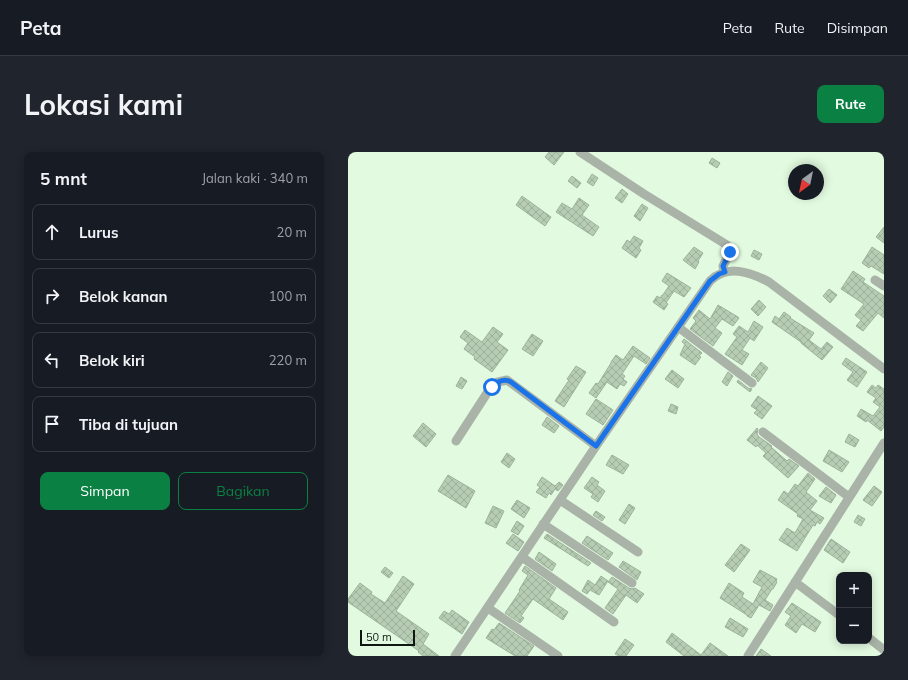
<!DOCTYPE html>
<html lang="id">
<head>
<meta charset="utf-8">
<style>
  body { margin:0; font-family:Mulish,sans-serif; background:#20242c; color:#f1f3f6 }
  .controls { position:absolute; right:12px; bottom:12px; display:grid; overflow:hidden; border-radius:8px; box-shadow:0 2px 10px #0003 }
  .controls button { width:36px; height:36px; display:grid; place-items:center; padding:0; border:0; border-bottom:1px solid #363941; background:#171b24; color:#f1f3f6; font:20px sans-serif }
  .compass { position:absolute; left:440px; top:12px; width:36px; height:36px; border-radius:50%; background:#171b24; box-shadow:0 2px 10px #0003; rotate:213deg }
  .scale { position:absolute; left:12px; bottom:10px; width:55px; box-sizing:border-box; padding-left:4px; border:2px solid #0f170e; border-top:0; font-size:11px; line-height:14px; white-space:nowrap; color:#0f170e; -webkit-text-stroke:3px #e2fae0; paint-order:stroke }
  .stop { position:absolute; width:12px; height:12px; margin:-9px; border:3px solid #1a73e8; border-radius:50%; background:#fff }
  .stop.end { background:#1a73e8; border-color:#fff; box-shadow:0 1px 4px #0008 }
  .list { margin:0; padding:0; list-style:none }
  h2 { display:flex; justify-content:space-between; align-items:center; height:52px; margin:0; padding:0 16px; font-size:17px }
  h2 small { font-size:13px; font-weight:400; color:#9ea1a6 }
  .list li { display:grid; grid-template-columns:26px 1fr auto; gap:12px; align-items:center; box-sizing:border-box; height:56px; margin:0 8px 8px; padding:0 8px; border:1px solid #363941; border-radius:8px }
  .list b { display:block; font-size:15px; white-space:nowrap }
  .list em { font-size:13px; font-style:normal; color:#9ea1a6 }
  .actions { display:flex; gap:8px; padding:12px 16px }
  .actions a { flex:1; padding:9px 0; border:1px solid #0b8043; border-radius:8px; text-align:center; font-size:14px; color:#0b8043 }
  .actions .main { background:#0b8043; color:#fff }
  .icon { flex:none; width:22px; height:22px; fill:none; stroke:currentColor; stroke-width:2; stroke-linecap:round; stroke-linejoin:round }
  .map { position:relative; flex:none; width:536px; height:504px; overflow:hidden; border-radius:8px }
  header { display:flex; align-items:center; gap:24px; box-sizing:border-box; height:56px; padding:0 20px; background:#171b24; border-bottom:1px solid #363941 }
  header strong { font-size:19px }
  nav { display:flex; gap:22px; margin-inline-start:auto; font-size:14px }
  .intro { display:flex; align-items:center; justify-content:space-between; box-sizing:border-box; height:96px; padding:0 24px }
  h1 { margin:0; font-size:28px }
  .button { padding:10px 18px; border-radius:8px; background:#0b8043; color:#fff; font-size:14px; font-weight:700 }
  main { display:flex; gap:24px; padding:0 24px }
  aside { flex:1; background:#171b24; border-radius:8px; box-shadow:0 2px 10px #0003 }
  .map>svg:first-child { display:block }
  .building { fill:url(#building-cross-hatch); stroke:#9cb39a }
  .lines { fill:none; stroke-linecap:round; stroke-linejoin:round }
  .minor { stroke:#a9b3a8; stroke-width:9 }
  .route { stroke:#1a73e8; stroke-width:5 }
</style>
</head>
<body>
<header>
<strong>Peta</strong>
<nav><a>Peta</a><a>Rute</a><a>Disimpan</a></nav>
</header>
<div class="intro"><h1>Lokasi kami</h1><a class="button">Rute</a></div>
<main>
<aside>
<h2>5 mnt<small>Jalan kaki · 340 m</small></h2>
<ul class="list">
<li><svg class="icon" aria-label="ahead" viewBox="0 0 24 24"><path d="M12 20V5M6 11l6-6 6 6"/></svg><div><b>Lurus</b></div><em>20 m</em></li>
<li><svg class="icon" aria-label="right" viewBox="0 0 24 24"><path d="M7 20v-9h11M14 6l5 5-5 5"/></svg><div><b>Belok kanan</b></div><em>100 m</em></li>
<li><svg class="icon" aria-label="left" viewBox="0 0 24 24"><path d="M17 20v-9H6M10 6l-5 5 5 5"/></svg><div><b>Belok kiri</b></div><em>220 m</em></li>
<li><svg class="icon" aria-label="arrive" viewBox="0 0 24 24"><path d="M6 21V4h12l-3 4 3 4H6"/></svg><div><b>Tiba di tujuan</b></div></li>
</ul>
<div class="actions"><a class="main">Simpan</a><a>Bagikan</a></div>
</aside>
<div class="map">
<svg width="536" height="504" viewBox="0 0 536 504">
  <defs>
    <pattern id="building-cross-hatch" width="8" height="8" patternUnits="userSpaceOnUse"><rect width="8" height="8" fill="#b6cdb4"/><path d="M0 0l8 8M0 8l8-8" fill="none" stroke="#9baf9a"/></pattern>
  </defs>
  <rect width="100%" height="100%" fill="#e2fae0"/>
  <!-- building -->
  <path class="building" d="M201,0h15l-10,13 -9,-8z
    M364,6l8,5 -3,5 -8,-5z
    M244,22l6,4 -5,8 -6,-4z
    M224,24l9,7 -4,5 -9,-7z
    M274,37l6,5 -6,9 -7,-5z
    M174,44l29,21 -6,9 -29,-21z
    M231,46l10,7 -7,10 17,12 -6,9 -37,-24 6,-9 10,6z
    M294,52l6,4 -8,13 -6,-5z
    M536,75v16l-8,-6z
    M286,84l9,5 -4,7 2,2 -5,8 -14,-10 5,-8 3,2z
    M346,95l9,6 -5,8 1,1 -4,7 -12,-9z
    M524,95l12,8v19l-13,-8 -2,2 -7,-5z
    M406,98l8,4 -3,6 -8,-4z
    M505,119l12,8 -2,3 21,14v22l-6,-5 -15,18 -7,-5 5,-6 -6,-5 9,-11 -23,-15z
    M319,121l24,15 -7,9 -10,-6 -8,12 2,1 -4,6 -11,-8 4,-6 3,2 2,-3v1l7,-10 -7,-5z
    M481,137l8,6 -7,8 -7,-7z
    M411,148l7,7 -8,9 -7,-7z
    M370,153l20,12 1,1 -6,8 -11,-7 -7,9 7,5 -9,13 -23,-17 6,-8 -3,-3 6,-8 11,9z
    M436,160l7,5 -1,1 24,15 -5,7 12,9 6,-7 6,5 -11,13 -21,-17v-1l-29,-20 3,-6 4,3z
    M406,169l9,6 -9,14 -4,-3 -8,12 7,4 -7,11 -17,-11 12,-17 -4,-3 6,-8 9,6z
    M145,175l10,7 -6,8 11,8 -16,22 -18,-13 1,-2 -11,-8 4,-6 -8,-6 5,-7 17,12z
    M184,182l11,7 -10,15 -11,-7z
    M336,187l18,14 -3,3 2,1 -6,8 -15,-10 5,-11 -3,-2z
    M285,194l17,12 -4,6 -12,-8 -12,18 3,2 -2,3 4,3 -3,4 -4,-2 -3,5 -10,-7 -11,16 -7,-5 7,-10 2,1 13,-21v-1l5,-7 7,5z
    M498,206l21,14 -10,15 -10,-7 6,-8 -11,-8z
    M413,210l7,6 -10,14 -2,-4 -5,-3z
    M228,214l10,6 -22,35 -9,-6 14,-21 -2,-1z
    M324,218l12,9 -6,9 -13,-9z
    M380,220l5,4 -6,10 -5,-4z
    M113,225l6,4 -5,8 -6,-3z
    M390,228l10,8 4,1 -2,3 -13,-10z
    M524,233l4,3 2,-3 6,4v38l-3,4 -14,-11 -1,2 -9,-6 4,-7 12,7 7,-9 -7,-5 3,-4 -9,-6z
    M410,244l14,10 -10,13 -8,-6 3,-3 -6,-4z
    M248,247l17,11 -10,15 -17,-11z
    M323,252l7,3 -2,7 -8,-3z
    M199,265l12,9 -5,7 -12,-8z
    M75,271l13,11 -10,13 -13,-11z
    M409,276l1,1 -1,5 2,3 13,9 -1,1 16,14 2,-2 10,7 -11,12 -25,-22 3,-3 -9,-8 -1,2 -9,-7z
    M501,282l10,6 -4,7 -10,-5z
    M481,298l20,12 -7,10 -19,-11z
    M159,301l8,6 -6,9 -8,-6z
    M264,303l17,10 -6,9 -17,-9z
    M460,321l7,6 -9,13 11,9 -7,9 14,8 -4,6 -3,-2 -2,4 -2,-1 -16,26 -18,-11 8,-12 8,5 8,-14 -6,-3 1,-2 -20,-14 6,-9 4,3 7,-10 3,2z
    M100,323l27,16 -9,17 -28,-17z
    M194,325l13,9 4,-4 4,3 -5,6 -3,-2 -4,6 -2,-2 -3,5 -10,-6 4,-5 -3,-2z
    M244,325l7,5 -2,3 8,6 -7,11 -7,-5 2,-3 -9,-6z
    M526,334l8,6 -10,14 -9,-6z
    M478,335l10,8 -5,8 -12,-7z
    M169,348l13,8 -6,10 -13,-9z
    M281,352l6,4 -10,16 -6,-4z
    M145,354l11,5 -8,17 -11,-5z
    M248,359l9,6 -3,4 -9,-6z
    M510,363l7,4 -4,7 -7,-4z
    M169,369l7,5 -6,9 -7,-4z
    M165,382l11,8 -6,9 -12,-8z
    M199,382l44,29 -3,3 -44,-28z
    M239,384l26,17 -5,7 -26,-17z
    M483,387l19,13 -7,11 -19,-13z
    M393,392l9,6 -16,22 -9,-7z
    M191,400l17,12 -4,7 -17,-12z
    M275,409l18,11 -4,8 -18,-13z
    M177,414l31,22 -7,11 19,13 -5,8 -30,-21 -12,17 3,2 -4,5 -15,-10 15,-22 -1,-1 9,-15 -6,-4z
    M37,415l8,6 -4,5 -8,-6z
    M412,418l17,9 -1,2 1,1 -4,7h-1l-7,11 8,5 -3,6 -11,-6 -8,13 -4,-2v-1l-27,-17 9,-15 15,10 -2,4 11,7 9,-17 -9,-5z
    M55,424l11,8 -18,27 33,23 -6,10 16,12h-16l-5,-4 1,-1 -71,-49v-3l12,-16 12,9 -1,2 14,9z
    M253,424l7,5 -9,14 -9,-5 -3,4 -5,-3 6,-11 7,5z
    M264,425l17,11 3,1 3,-1 9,6 -7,9 -11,-8 -13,19 -8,-6 13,-19 -10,-7z
    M444,451l29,19 -6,10 -13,-8 -6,9 -11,-8 6,-9 -6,-4z
    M104,458l17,12 -7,12 -23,-16 5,-7 5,3z
    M382,466l18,11 -5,8 -18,-10z
    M151,471l35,23 -7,10h-12l-29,-18 6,-9 2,1z
    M324,481l29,22 9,-12 18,13h-44l-18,-14z
    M277,487l9,6 -8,11h-7l-4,-2z
    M413,497l10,7h-15z"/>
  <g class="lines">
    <!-- minor -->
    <path class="minor" d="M232,0l64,42 83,51 2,3 1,4 -7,14 2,6
      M527,128l9,6
      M330,175l74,56
      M415,280l86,65
      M108,289l35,-54 7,-5 9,-2 89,66
      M212,348l78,52
      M195,372l89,59
      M174,405l92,65
      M447,430l44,33
      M140,456l70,48
      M521,486l15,12
      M107,504l141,-210 114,-165c17,-17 40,-9 59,1l115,87
      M400,504l136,-213"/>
  </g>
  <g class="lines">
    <!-- route -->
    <path class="route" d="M144,235c5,-5 12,-9 19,-5l85,64 114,-165 9,-7 6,-2 -2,-6 7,-14"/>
  </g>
</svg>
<div class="controls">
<button>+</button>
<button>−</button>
</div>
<svg class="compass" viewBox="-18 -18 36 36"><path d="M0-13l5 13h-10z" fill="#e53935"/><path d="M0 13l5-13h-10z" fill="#9ea1a6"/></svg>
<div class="scale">50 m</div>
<div class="stop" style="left:144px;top:235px"></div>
<div class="stop end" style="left:382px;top:100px"></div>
</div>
</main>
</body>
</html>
